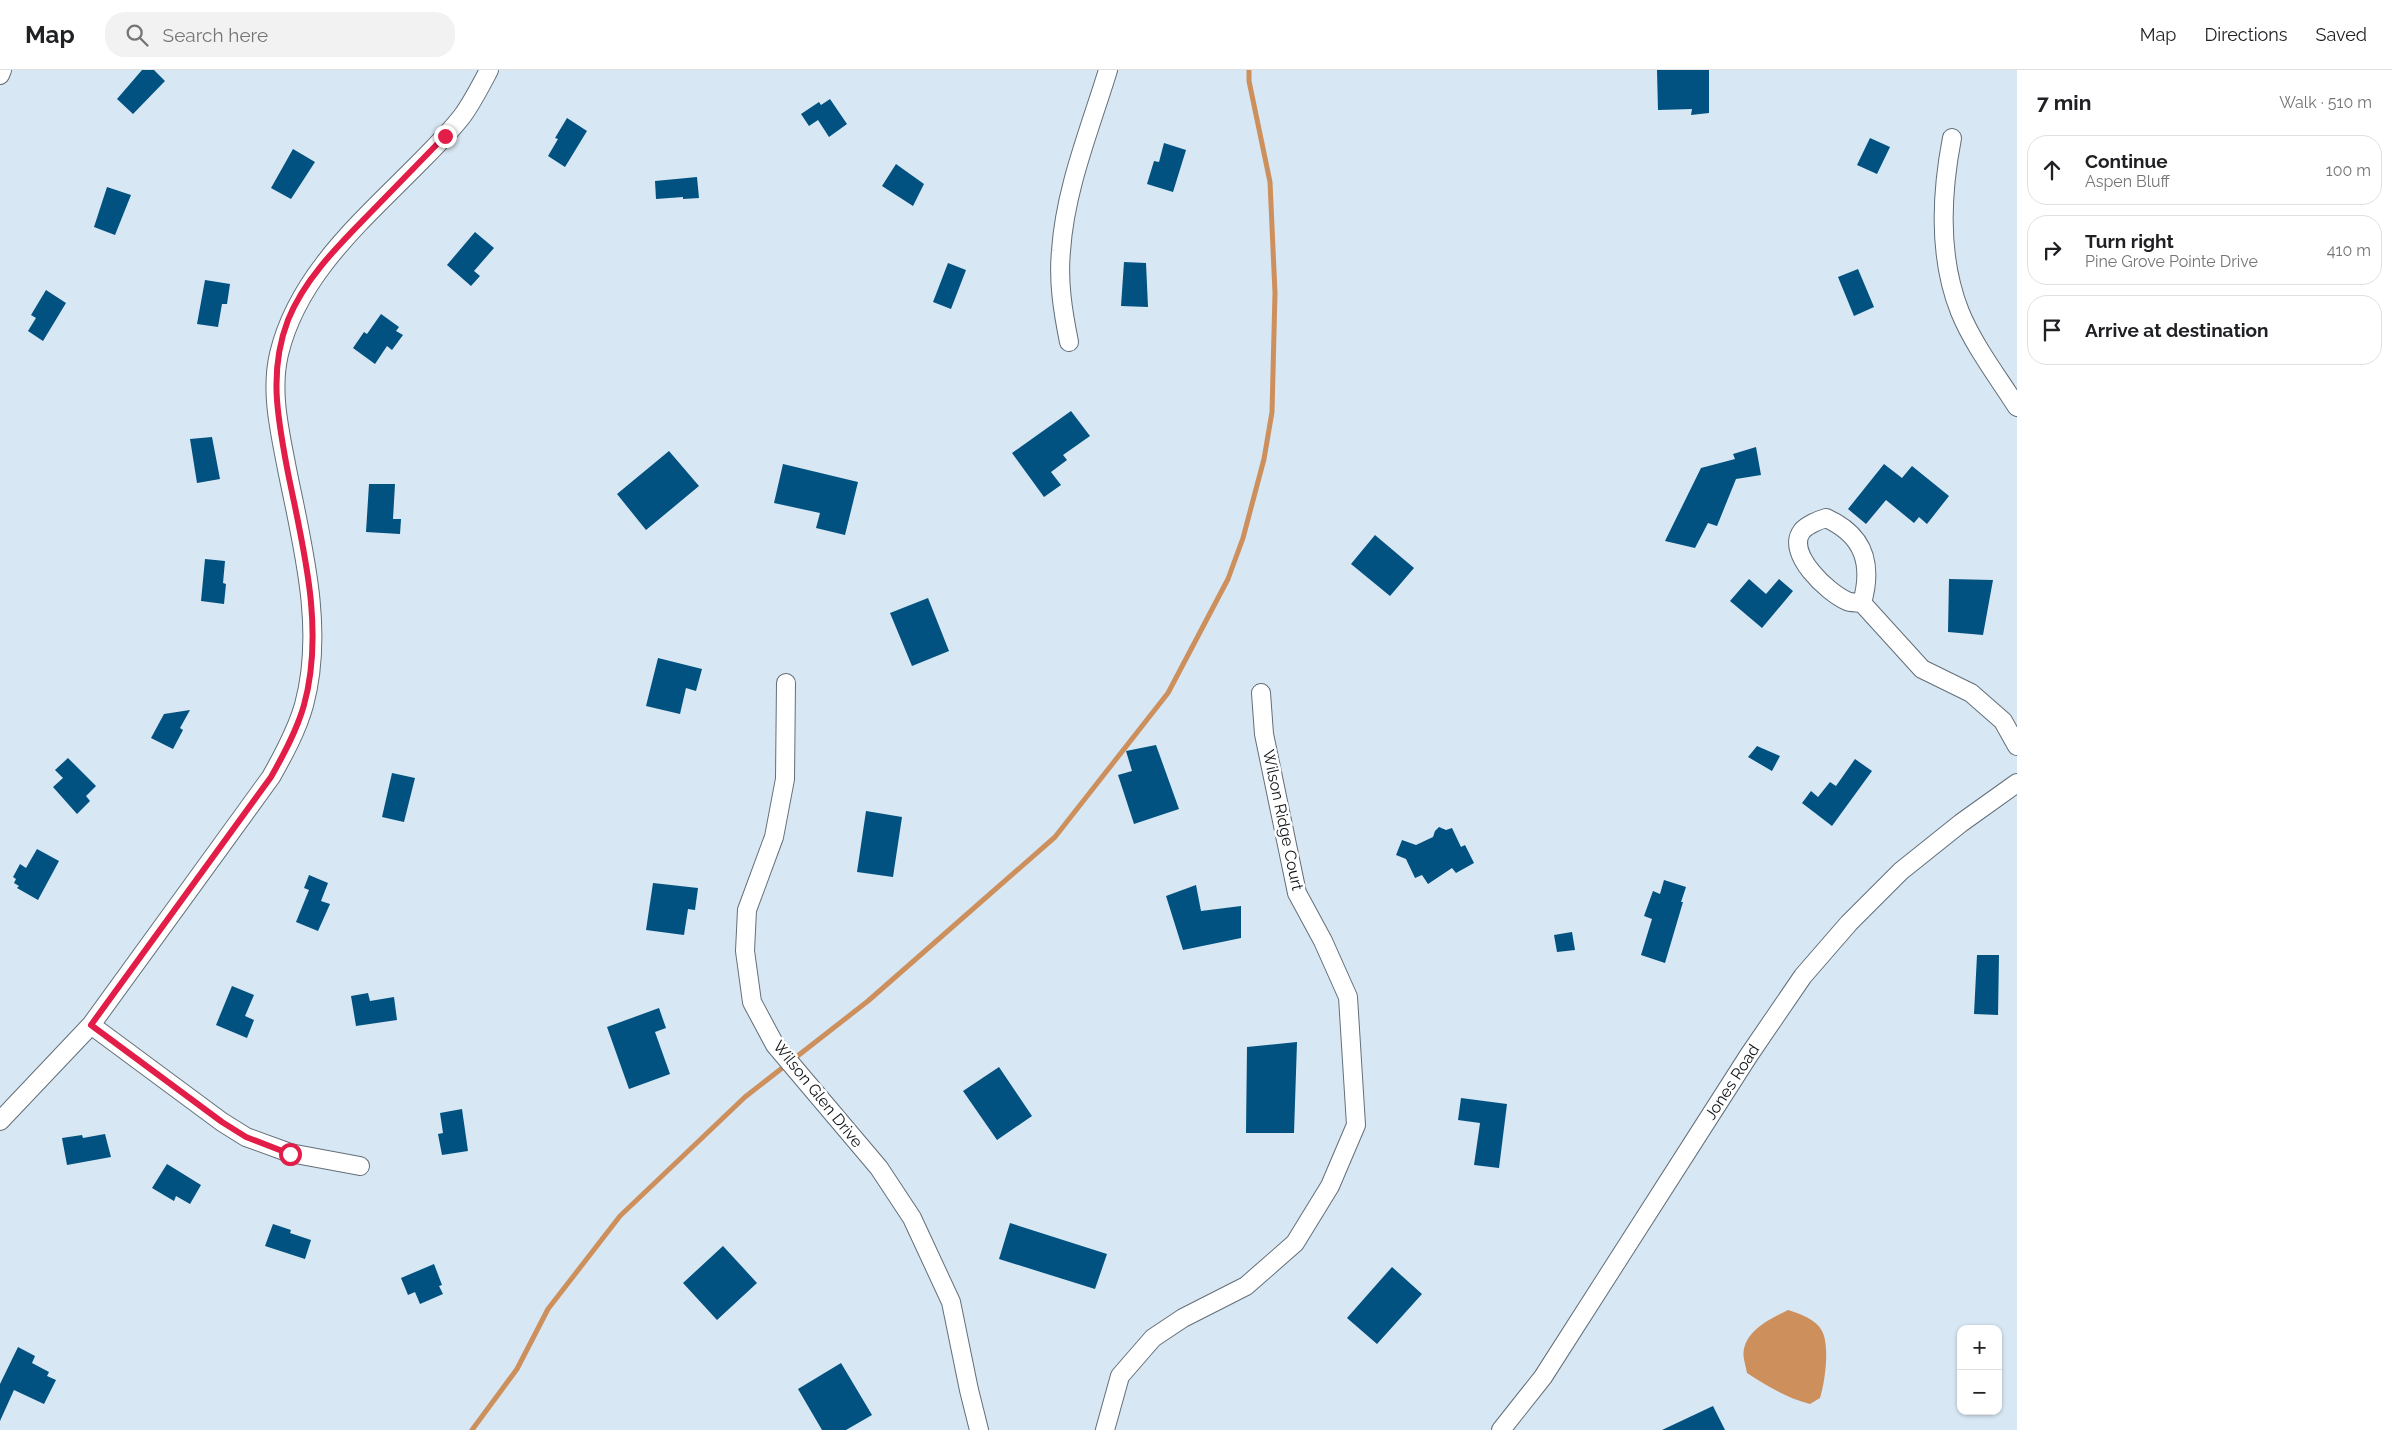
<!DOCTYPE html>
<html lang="en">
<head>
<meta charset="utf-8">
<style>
  body { margin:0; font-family:Raleway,sans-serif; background:#f2f2f2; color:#202124 }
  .controls { position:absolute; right:15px; bottom:15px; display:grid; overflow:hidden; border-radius:10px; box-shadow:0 1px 4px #0004 }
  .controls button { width:45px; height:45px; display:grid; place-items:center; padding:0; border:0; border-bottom:1px solid #e0e0e0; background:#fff; color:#202124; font:25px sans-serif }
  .stop { position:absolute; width:15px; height:15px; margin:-11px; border:4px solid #e11d48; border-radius:50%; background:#fff }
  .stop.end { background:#e11d48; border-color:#fff; box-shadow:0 1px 5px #0008 }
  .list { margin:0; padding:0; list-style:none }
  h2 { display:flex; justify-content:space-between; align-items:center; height:65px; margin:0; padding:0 20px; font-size:21px }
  h2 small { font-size:16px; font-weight:400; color:#757577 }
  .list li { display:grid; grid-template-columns:32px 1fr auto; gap:15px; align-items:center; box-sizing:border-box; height:70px; margin:0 10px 10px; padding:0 10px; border:1px solid #e0e0e0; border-radius:20px }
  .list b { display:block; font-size:19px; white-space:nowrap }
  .list p { margin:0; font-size:16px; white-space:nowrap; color:#757577 }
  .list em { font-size:16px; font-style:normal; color:#757577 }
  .icon { flex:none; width:28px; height:28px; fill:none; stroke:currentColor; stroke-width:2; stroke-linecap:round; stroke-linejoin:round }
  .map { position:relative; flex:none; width:2017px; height:1360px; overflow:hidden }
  header { display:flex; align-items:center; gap:30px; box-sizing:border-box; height:70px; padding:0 25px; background:#fff; border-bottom:1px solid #e0e0e0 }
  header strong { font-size:24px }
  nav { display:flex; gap:28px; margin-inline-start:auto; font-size:18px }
  .search { width:350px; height:45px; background:#f2f2f2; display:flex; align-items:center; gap:12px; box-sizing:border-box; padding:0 18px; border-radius:20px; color:#757577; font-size:19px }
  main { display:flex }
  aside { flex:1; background:#fff }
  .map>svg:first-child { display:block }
  .water { fill:#cd8f5c }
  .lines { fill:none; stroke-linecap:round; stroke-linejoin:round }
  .stream { stroke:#cd8f5c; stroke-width:5 }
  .building { fill:#015280 }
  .minor-casing { stroke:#626f7a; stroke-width:20 }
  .minor { stroke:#fff; stroke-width:18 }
  .route { stroke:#e11d48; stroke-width:6 }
  .labels { text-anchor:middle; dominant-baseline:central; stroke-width:5; stroke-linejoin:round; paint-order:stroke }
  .street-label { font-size:16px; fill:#0d1216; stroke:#fff }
</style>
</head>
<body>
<header>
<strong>Map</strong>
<div class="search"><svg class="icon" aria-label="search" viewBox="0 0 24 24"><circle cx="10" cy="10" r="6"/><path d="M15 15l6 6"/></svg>Search here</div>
<nav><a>Map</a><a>Directions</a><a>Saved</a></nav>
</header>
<main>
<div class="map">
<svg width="2017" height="1360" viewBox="0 0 2017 1360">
  <rect width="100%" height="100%" fill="#d7e7f3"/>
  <!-- water -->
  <path class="water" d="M1788,1240c12,4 28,9 34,21 8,15 3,51 -2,67l-10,6c-23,-6 -43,-18 -63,-31 -1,-7 -5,-17 -3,-24 4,-20 28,-31 44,-39z"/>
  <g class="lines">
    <!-- stream -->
    <path class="stream" d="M472,1360l45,-61 31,-60 72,-93 125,-119 123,-96 187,-164 113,-144 60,-114 15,-41 21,-79 8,-47 3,-119 -5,-111 -21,-101v-11"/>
  </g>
  <!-- building -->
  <path class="building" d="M142,0h12l11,11 -32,33 -16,-15z
    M1657,0h52v43l-18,2 1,-6 -34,1z
    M830,29l17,25 -18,13 -11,-17 -9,6 -8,-12 18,-12 2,3z
    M567,48l20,13 -22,36 -17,-11 10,-17 -3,-1z
    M1870,68l20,9 -13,27 -20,-9z
    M1164,73l22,7 -13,42 -26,-8 7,-23 5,1z
    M293,79l22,13 -24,37 -20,-11z
    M896,94l28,20 -11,22 -31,-20z
    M697,107l2,21 -16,1v-2l-27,2 -1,-18z
    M107,117l24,8 -16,40 -21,-8z
    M475,162l19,16 -20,23 6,5 -9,10 -24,-21z
    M1124,192l22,1 2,44 -27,-1z
    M948,193l18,7 -15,39 -18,-7z
    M1858,199l16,38 -20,9 -16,-39z
    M205,210l25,4 -3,20h-5l-4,23 -21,-3z
    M46,220l20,13 -23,38 -15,-10 8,-13 -5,-3z
    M381,244l18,13 -3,4 7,4 -11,15 -5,-4 -12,18 -22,-16 11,-16 3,2z
    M1071,341l19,25 -27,19 4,5 -16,12 10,13 -17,12 -32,-44z
    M212,367l8,42 -23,4 -7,-44z
    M1756,377l5,28 -25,4 -19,47 -9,-3 -13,25 -30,-7 36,-73 34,-9 -2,-5z
    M669,381l30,35 -53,44 -29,-36z
    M783,394l75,18 -13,53 -29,-7 4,-15 -46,-10z
    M1884,394l18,14 10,-12 37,30 -22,28 -8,-7 -5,6 -28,-23 -20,24 -18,-15z
    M369,414h26l-2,35h8l-1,15 -34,-2z
    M1375,465l39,33 -24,28 -39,-32z
    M205,489l20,2 -2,22 3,1 -2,20 -23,-3z
    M1749,509l17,15 13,-15 14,12 -31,37 -32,-27z
    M1949,509l44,1 -10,55 -35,-3z
    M928,528l21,53 -37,15 -22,-53z
    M658,588l44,11 -6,22 -10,-3 -6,26 -34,-8z
    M190,640l-10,18 3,2 -10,19 -22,-11 13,-24z
    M1156,675l23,64 -45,15 -16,-49 14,-4 -6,-20z
    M1757,676l23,10 -8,15 -24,-14z
    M68,688l28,28 -10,10 4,5 -13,13 -24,-27 10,-9 -8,-8z
    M1855,689l17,12 -40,55 -30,-23 9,-12 7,6 12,-15 6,4z
    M392,703l23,5 -11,44 -22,-5z
    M866,741l36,6 -9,60 -36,-5z
    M1439,757l7,3 6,-2 9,19 4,-2 9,18 -18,10 -4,-5 -24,16 -6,-9 -7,3 -9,-19 -10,-4 6,-15 14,5 17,-8 2,-6z
    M37,779l22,12 -21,39 -21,-12 2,-2 -5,-3 2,-4 -3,-2 7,-13 6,4z
    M309,805l19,8 -7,18 9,3 -12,27 -22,-9 13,-32 -5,-2z
    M1664,810l22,7 -5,15h2l-18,61 -24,-8 11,-36 -8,-3 9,-25 7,3z
    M653,813l45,5 -3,22 -7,-1 -4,26 -38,-5z
    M1196,815l5,26 40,-5v32l-58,12 -17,-54z
    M1572,862l3,18 -18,2 -3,-17z
    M1977,885h22l-1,60 -24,-1z
    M232,916l22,9 -9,21 9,4 -7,18 -31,-13z
    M368,923l2,8 24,-4 3,23 -41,6 -5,-30z
    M659,938l7,20 -11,4 15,42 -41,15 -22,-62z
    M1297,972l-3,91h-48l1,-86z
    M999,997l33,49 -35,24 -34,-49z
    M1461,1028l46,6 -8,64 -25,-3 6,-42 -22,-3z
    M462,1039l6,42 -26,4 -4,-21 5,-1 -3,-20z
    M105,1064l6,23 -44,8 -5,-27 20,-3 1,3z
    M167,1094l34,21 -11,19 -14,-8 -2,5 -22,-13z
    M1010,1153l97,31 -12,35 -96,-30z
    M273,1154l18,6 -1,3 21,7 -6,19 -40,-13z
    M723,1176l34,37 -40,37 -34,-37z
    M434,1194l8,21 -3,1 4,8 -23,10 -5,-12 -7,3 -7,-17z
    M1392,1197l30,27 -45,50 -30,-26z
    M18,1277l17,9 -3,7 17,9 -2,4 9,4 -12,24 -30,-14 -14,31v-37z
    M841,1293l31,52 -26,15h-24l-24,-41z
    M1713,1336l12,24h-63z"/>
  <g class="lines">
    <defs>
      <path id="minor" d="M0,5l2,-5
        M1952,68c-11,57 -14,119 8,174 14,34 38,65 57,95
        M1069,272c-6,-30 -11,-60 -8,-91 4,-62 29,-122 47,-181
        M1862,533c11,-39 2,-68 -36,-85 -7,2 -19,7 -24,13 -17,22 26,62 45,70 4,2 10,1 15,2l60,66 49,24 32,28 14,25
        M786,613l-1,96 -11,58 -27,73 -2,41 7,51 23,43 104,123 33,50 39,84 18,88 10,40
        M91,955l131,97 24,15 44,16 70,13
        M0,1051l91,-96 180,-248c13,-23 26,-47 33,-72 21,-77 -2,-161 -17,-236 -7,-37 -17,-77 -8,-115 19,-80 85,-135 141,-192 15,-15 30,-30 43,-47 10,-14 18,-30 26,-45
        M1105,1360l15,-54 33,-38 30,-20 63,-32 49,-43 35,-57 26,-61 -8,-128 -25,-56 -26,-48 -33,-159 -3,-41
        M1501,1360l42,-53 206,-322 54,-79 46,-53 52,-52 60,-48 56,-40"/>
    </defs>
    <!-- minor casing -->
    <use href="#minor" class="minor-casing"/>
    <!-- minor -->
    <use href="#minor" class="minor"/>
  </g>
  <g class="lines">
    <!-- route -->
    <path class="route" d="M290,1084l-44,-17 -24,-15 -131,-97 180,-248c13,-23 26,-47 33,-72 21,-76 -1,-158 -16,-232 -10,-53 -20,-101 0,-153 17,-43 54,-78 85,-110 24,-25 48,-49 72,-74"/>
  </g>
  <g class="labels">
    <!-- street labels -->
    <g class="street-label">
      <text transform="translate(1283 750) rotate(78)">Wilson Ridge Court</text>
      <text transform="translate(1732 1012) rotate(-57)">Jones Road</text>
      <text transform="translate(818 1024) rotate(51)">Wilson Glen Drive</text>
    </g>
  </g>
</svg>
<div class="controls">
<button>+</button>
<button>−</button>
</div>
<div class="stop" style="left:290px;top:1084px"></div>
<div class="stop end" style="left:445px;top:66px"></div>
</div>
<aside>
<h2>7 min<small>Walk · 510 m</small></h2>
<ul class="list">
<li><svg class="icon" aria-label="ahead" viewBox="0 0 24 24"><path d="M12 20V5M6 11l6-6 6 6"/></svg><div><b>Continue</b><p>Aspen Bluff</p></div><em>100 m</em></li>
<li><svg class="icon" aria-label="right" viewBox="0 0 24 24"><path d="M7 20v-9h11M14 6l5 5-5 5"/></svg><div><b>Turn right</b><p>Pine Grove Pointe Drive</p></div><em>410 m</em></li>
<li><svg class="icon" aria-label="arrive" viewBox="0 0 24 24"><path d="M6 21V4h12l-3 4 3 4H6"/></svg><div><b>Arrive at destination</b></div></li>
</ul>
</aside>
</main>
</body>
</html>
